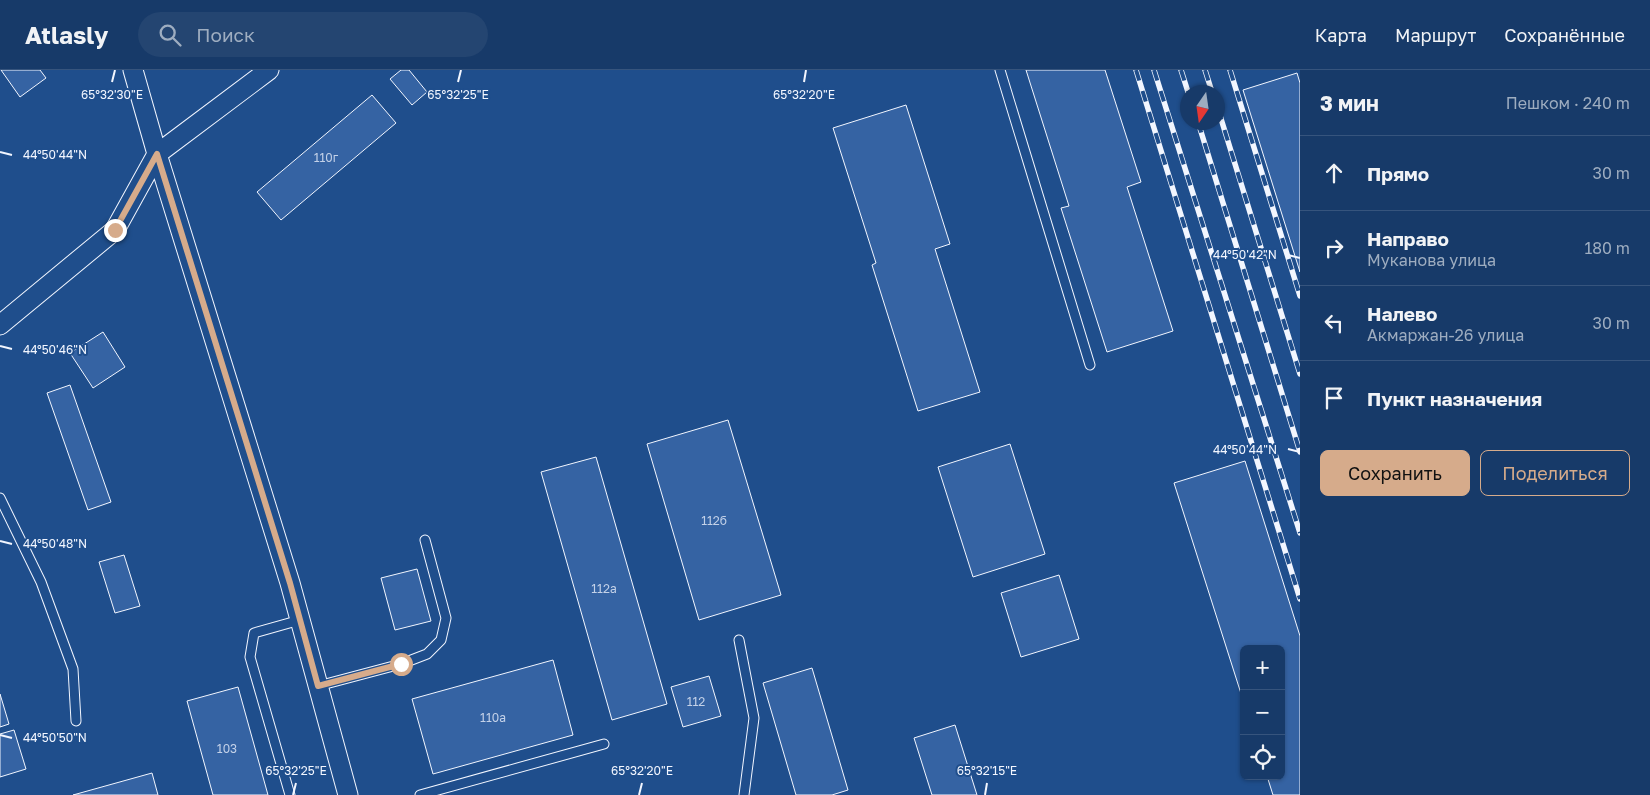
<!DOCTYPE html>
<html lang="ru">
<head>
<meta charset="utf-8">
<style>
  body { margin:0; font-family:"Golos Text",sans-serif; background:#244571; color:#f1f3f6 }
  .controls { position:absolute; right:15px; bottom:15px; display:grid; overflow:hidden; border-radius:8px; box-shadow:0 1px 4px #0004 }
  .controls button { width:45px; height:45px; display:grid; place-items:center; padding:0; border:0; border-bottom:1px solid #36547d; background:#173a69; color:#f1f3f6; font:25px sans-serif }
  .compass { position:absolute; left:1180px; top:15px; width:45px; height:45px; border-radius:50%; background:#173a69; box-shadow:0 1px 4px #0004; rotate:193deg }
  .stop { position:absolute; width:15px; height:15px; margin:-11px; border:4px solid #d6ab8b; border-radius:50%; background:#fff }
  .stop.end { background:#d6ab8b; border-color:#fff; box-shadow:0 1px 5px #0008 }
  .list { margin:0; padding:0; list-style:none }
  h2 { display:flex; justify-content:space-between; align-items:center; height:65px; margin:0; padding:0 20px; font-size:21px }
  h2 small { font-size:16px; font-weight:400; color:#9eadc0 }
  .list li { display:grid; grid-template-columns:32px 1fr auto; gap:15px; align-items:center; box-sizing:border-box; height:75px; padding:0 20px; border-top:1px solid #36547d }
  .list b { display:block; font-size:19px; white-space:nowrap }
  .list p { margin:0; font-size:16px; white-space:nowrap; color:#9eadc0 }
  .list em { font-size:16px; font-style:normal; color:#9eadc0 }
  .actions { display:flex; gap:10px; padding:15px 20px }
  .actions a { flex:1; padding:11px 0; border:1px solid #d6ab8b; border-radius:8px; text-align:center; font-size:18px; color:#d6ab8b }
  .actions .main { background:#d6ab8b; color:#111 }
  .icon { flex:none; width:28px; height:28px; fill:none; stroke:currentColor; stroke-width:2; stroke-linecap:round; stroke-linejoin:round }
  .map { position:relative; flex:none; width:1300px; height:725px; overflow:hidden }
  header { display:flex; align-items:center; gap:30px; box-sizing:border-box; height:70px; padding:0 25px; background:#173a69; border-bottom:1px solid #36547d }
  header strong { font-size:24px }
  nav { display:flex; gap:28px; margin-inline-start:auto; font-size:18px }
  .search { width:350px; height:45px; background:#244571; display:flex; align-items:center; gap:12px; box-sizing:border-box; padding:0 18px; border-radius:28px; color:#9eadc0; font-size:19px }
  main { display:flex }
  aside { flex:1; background:#173a69 }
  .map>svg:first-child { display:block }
  .building { fill:#3563a3; stroke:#f2f6ff }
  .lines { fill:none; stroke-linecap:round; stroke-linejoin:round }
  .service-casing { stroke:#f2f6ff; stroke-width:11 }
  .minor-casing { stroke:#f2f6ff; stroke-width:21 }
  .service { stroke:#1f4e8c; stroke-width:9 }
  .minor { stroke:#1f4e8c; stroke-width:19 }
  .rail-casing { stroke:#f2f6ff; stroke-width:5.5 }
  .rail { stroke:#1f4e8c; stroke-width:4; stroke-dasharray:11; stroke-linecap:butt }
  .route { stroke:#d6ab8b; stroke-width:6 }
  .ticks { fill:none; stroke:#f2f6ff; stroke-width:2 }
  .labels { text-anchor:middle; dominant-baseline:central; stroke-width:4; stroke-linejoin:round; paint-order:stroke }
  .number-label { font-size:12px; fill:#c3d1e8 }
  .ticks-label { font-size:12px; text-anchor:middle; fill:#f2f6ff; stroke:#1f4e8c; stroke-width:4; stroke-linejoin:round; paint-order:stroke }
</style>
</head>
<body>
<header>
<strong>Atlasly</strong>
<div class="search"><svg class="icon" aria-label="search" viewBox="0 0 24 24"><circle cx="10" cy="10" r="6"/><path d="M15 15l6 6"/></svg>Поиск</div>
<nav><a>Карта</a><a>Маршрут</a><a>Сохранённые</a></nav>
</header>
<main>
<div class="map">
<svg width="1300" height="725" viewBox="0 0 1300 725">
  <rect width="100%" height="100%" fill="#1f4e8c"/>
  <!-- building -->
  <path class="building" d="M1,0h39l6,8 -26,19z
    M401,0h8l18,22 -15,13 -22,-26z
    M1026,0h79l36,112 -14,5 46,144 -66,21 -46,-144 8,-2z
    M1297,3l3,10v189l-57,-182z
    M372,25l24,28 -115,97 -24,-28z
    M906,35l44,139 -15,5 45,143 -62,19 -46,-146 4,-2 -43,-135z
    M103,262l22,35 -32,21 -23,-35z
    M70,315l41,117 -23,8 -41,-117z
    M728,350l53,175 -82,25 -52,-176z
    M1010,374l35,110 -72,23 -35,-110z
    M596,387l71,247 -55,16 -71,-248z
    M1245,391l55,175v159h-27l-6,-19h14v-127h-37v54l-70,-220z
    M124,485l16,51 -25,7 -16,-51z
    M417,499l14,52 -36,9 -14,-52z
    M1059,505l20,64 -58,18 -20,-64z
    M553,590l20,75 -140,39 -21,-75z
    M812,598l36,122 -16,5h-36l-33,-112z
    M709,606l12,40 -38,11 -12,-40z
    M238,617l30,108h-55l-26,-94z
    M0,624l9,30 -9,3z
    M955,655l22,70h-45l-18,-57z
    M14,660l12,39 -26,8v-43z
    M152,703l6,22h-85z"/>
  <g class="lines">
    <defs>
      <path id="service" d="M1000,0l90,295
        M0,428l41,84 32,87 3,52
        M739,570l15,78 -10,77
        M318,616l83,-22 26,-10 14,-14 5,-22 -21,-78
        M290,725l-40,-138 4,-24 46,-13
        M420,725l184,-51"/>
      <path id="minor" d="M133,0l24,84 133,429 58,212
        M0,255l115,-95 42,-76 112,-84"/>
    </defs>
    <!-- service casing -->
    <use href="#service" class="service-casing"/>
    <!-- minor casing -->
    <use href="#minor" class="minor-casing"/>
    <!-- service -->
    <use href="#service" class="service"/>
    <!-- minor -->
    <use href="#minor" class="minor"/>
    <defs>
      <path id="rail" d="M1136,0l164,529
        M1154,0l146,463
        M1181,0l7,22
        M1205,0l7,22
        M1230,0l70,226
        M1218,39l82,265
        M1198,52l102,330"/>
    </defs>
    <!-- rail casing -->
    <use href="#rail" class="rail-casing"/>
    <!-- rail -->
    <use href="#rail" class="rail"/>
  </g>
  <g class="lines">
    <!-- route -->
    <path class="route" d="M115,160l42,-76 133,429 28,103 83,-22"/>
  </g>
  <!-- ticks -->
  <path class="ticks" d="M112,12l3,-12M458,12l3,-12M804,12l2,-12M0,82l12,3M1288,185l12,3M0,276l12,3M1288,379l12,3M0,471l12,3M0,665l12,3M293,725l3,-12M639,725l3,-12M985,725l2,-12"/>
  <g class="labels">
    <!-- number labels -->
    <g class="number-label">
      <text x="326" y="87">110г</text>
      <text x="714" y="450">112б</text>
      <text x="604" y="518">112а</text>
      <text x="696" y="631">112</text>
      <text x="493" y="647">110а</text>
      <text x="227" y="678">103</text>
    </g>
  </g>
  <g class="ticks-label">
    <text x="112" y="29">65°32'30"E</text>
    <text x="458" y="29">65°32'25"E</text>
    <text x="804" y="29">65°32'20"E</text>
    <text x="55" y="89">44°50'44"N</text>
    <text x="1245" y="189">44°50'42"N</text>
    <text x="55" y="284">44°50'46"N</text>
    <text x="1245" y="384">44°50'44"N</text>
    <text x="55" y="478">44°50'48"N</text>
    <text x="55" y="672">44°50'50"N</text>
    <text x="296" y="705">65°32'25"E</text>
    <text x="642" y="705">65°32'20"E</text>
    <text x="987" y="705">65°32'15"E</text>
  </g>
</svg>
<div class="controls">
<button>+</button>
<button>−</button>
<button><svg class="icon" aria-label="locate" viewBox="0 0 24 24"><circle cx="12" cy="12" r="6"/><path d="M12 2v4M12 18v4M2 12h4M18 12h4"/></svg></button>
</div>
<svg class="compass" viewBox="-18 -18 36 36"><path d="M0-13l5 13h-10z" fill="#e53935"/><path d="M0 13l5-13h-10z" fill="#9eadc0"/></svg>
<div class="stop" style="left:401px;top:594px"></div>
<div class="stop end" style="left:115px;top:160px"></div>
</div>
<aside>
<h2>3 мин<small>Пешком · 240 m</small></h2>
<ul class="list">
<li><svg class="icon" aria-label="ahead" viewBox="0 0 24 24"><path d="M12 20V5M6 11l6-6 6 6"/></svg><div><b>Прямо</b></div><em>30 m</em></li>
<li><svg class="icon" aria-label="right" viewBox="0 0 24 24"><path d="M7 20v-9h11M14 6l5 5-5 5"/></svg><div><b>Направо</b><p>Муканова улица</p></div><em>180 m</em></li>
<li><svg class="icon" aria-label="left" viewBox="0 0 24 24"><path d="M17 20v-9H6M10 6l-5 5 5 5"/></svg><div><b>Налево</b><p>Акмаржан-26 улица</p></div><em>30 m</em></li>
<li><svg class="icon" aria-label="arrive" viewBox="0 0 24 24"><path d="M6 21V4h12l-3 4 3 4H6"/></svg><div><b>Пункт назначения</b></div></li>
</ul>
<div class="actions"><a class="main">Сохранить</a><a>Поделиться</a></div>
</aside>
</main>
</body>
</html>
